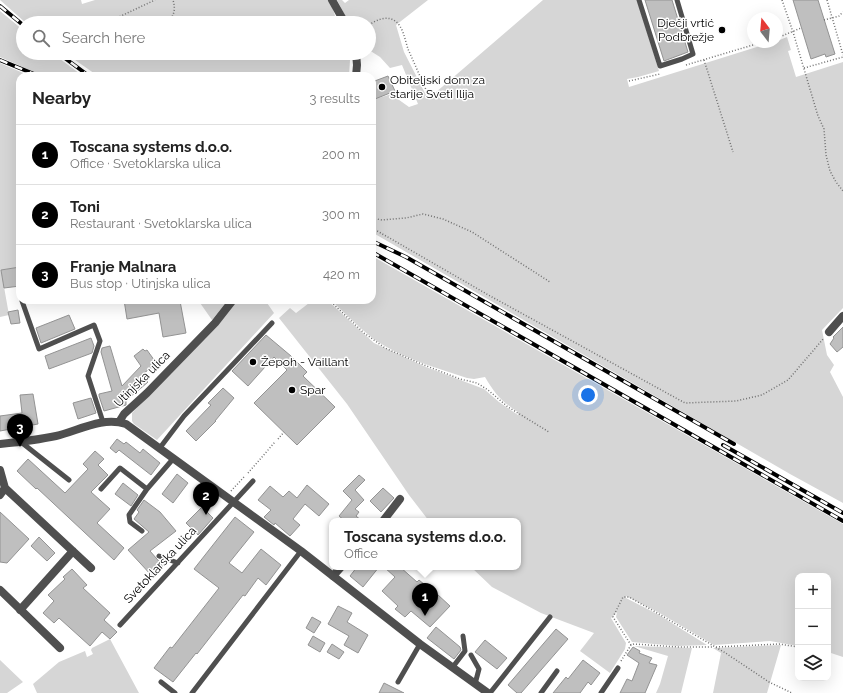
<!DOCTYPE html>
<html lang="en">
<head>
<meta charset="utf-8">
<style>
  body { margin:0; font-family:Raleway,sans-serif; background:#f2f2f2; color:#222 }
  .controls { position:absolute; right:12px; bottom:12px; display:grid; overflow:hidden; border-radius:8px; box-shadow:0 4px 16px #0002 }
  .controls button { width:36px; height:36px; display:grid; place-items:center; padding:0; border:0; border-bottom:1px solid #e0e0e0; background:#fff; color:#222; font:20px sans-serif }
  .compass { position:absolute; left:747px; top:12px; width:36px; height:36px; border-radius:50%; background:#fff; box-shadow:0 4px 16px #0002; rotate:344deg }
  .you { position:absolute; left:588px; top:395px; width:14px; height:14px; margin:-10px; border:3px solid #fff; border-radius:50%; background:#1a73e8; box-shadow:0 0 0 6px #1a73e833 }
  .badge { display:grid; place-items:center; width:26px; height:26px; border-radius:50%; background:#000; color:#fff; font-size:13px; font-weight:700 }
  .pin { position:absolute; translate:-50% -33px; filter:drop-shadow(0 1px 2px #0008) }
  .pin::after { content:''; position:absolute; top:21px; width:14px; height:12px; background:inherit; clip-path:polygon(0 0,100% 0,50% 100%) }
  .popup { position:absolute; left:329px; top:518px; width:192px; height:52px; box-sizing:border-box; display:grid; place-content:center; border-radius:8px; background:#fff; filter:drop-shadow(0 1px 3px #0005); font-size:13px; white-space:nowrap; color:#767676 }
  .popup b { font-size:15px; color:#222 }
  .popup::after { content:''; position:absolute; left:50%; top:100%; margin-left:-8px; border:8px solid transparent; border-top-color:#fff }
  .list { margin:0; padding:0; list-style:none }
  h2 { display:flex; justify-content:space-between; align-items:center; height:52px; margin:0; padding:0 16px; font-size:17px }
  h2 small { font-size:13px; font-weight:400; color:#767676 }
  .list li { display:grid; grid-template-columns:26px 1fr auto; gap:12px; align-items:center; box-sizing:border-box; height:60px; padding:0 16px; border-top:1px solid #e0e0e0 }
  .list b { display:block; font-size:15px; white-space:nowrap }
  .list p { margin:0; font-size:13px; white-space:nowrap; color:#767676 }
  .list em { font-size:13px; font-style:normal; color:#767676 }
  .icon { flex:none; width:22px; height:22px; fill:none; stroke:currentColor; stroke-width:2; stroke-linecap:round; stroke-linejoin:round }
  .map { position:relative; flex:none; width:843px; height:693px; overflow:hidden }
  .search { position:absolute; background:#fff; box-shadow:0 4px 16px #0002; left:16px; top:16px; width:360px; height:44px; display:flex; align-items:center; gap:10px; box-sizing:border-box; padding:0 14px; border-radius:22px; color:#767676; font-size:15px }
  .panel { position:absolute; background:#fff; box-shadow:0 4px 16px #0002; left:16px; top:72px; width:360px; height:232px; border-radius:12px }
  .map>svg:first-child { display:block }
  .green { fill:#d6d6d6 }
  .building { fill:#bfbfbf; stroke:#939393 }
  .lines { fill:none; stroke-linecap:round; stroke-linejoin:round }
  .path { stroke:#717171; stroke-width:1.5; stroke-dasharray:1 2; stroke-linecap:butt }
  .service { stroke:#4f4f4f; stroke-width:5 }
  .minor { stroke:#4f4f4f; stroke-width:8 }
  .tertiary { stroke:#4f4f4f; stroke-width:8 }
  .rail-casing { stroke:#000; stroke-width:4 }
  .rail { stroke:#fff; stroke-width:2.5; stroke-dasharray:8; stroke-linecap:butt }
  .poi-dot { fill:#000; stroke:#fff; stroke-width:1.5 }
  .labels { text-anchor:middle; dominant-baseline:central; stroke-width:3; stroke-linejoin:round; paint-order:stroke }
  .poi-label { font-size:12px; fill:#000; stroke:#fff; text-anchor:start }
  .street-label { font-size:12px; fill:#000; stroke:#fff }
</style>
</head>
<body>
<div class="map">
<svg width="843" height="693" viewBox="0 0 843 693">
  <rect width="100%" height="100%" fill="#fff"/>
  <!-- green -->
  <path class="green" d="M0,0h81l1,4 13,-4h233l5,9 4,14h-311z
    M337,0h5l3,3 4,-3h79l-32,25 8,27 24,47 115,-99h94l22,71 -21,6 -11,2 2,8 144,-45h4v-1l10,-4 4,13 -3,1 8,26 47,-15v246l-21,22 5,25 7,10 -4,7 13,25v106l-53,-29 -415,-240 -3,-5v-113l2,-5 -2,-1v-10l23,-7v4l14,10 9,-3 -16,-39 -12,3 -10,-11 -11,-7v-27h-20z
    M0,11l23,19v23h29l31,23h-40l-43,-19z
    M65,53h283l2,7 -1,16h-251z
    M0,63l30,13h-10v191l-19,3 8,45 -9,2z
    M372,256l471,268v133l-15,-5v-76h-30v70l-28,-5 -56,4 -58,-34 -30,-15v2l33,17 48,30 -30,1 -45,-4 -16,-25 1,-5 -6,6 15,25 -1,6 -15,24 -30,-22 14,-18 -53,-20 -49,-26 -21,-20h47v-46h-89l-20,-26 -62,-91 -68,-86 11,-10 6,5 17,-13h14l47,43 52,24 58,22 15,13 19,13v-3c-17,-11 -23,-18 -33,-35l-11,2 -7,-1c-30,-10 -62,-19 -89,-36 -16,-11 -30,-26 -44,-39l-2,-3h40z
    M198,300h30l-16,20z
    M238,300h27l9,13 -117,127 -23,-16 -2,-3v-8z
    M110,639l29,54h-102l-4,-9 26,-22 26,-11 2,6 6,-3 -2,-4 1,-2z
    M781,645l-14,48h-54l8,-40 -8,-5z
    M634,646l58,2 -11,45h-25l4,-9 8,-28z
    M0,660l23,22 -16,11h-7z"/>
  <!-- building -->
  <path class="building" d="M645,0h27l16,52 -24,9z
    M793,0h25l17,54 -9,3 -1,-3 -14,5z
    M388,76l7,15 -20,8 -3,-6v-11z
    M20,267v19l-16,2 -3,-18z
    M124,300h52v2l4,-1 6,32 -23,4 -4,-24 -32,6z
    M18,310l2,13 -9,1 -3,-12z
    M69,315l6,14 -34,14 -5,-15z
    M843,327v20l-6,5 -7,-8 4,-6 -1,-1z
    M266,335l25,21 16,16 -4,4 32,31 -38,38 -43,-42 33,-33 -13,-13 -26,29 -16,-15z
    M91,338l3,8 -2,7 -43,16 -4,-13z
    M110,346l12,40 19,-20 -7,-10 9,-7 2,2 2,-1 10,14 -16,11 7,7 -22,19v4l-22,6 -5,-15v-2l13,-3 -11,-39 1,-4z
    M223,388l11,10 -19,23h1l-20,20 -10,-10 25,-26 -3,-2z
    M33,394l5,30 -38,7v-15l22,-3 -2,-18z
    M91,398l5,15 -18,6 -5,-16z
    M117,439l7,5 2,-2 14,11 3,-4 17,14 -9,12 -32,-25 -3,3 -6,-5z
    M95,451l9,8 -6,6 10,10 -17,17 19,17 -13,14 27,25 -10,12 -77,-72 -1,1 -19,-18 11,-12 37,34 23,-24 -5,-5z
    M177,474l11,9 -15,20 -11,-9z
    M359,475l6,5 -10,10 9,10 -9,9 4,3 -3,4 6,5h-17l-6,-5 13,-16 -9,-9z
    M123,483l15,12 -7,11 -16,-12z
    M307,485l22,19 -10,12 -14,-12 -12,15 7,6 -10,11 -15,-13 -1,2 -10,-8 7,-7 -13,-10 12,-14 13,11 6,-6 8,7z
    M383,488l11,10 -13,14 -11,-11z
    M144,500l16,12 16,19 -26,20 13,15 -11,10 -24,-26 21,-18 -15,-13 5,-7 -2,-2z
    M202,507l11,11 -15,17 -12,-12z
    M0,512l29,27 -22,24 -7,-1z
    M235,517l19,15 -25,31 13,10 19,-24 20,16 -15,20 -8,-7 -13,18 -2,-1 -46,59 -1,-1 -23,29 -19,-14 16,-21 2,1 47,-60 -25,-19z
    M39,537l16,16 -8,8 -16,-15z
    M357,567h22l-16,20 -13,-11z
    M384,567h16l17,15 2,-2 6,5 -13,13 11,11 14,-15 13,12 -20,21 -19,-16 -6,6 -10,-8 3,-3 -16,-15 13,-14z
    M72,569l15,16 -4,3 27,25 -6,7 13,12 -7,7 -8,-7 -12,14 -31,-28 -5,5 -11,-10 11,-12 -6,-6 17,-16 -2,-2z
    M338,606l14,7 -5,9 21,13 -10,18 -14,-8 5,-9 -21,-12z
    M312,617l9,5 -7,11 -8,-5z
    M436,627l24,20 1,3 -7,9 -27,-21z
    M556,629l12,10 -47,54h-4l-9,-8z
    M313,636l12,7 -5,9 -12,-7z
    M485,640l22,18 -10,11 -22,-17z
    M332,644l12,8 -5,7 -12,-7z
    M633,647l7,4 -1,2 13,5 -3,5 8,2 -12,28h-25l7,-14 5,2 7,-18 -12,-8z
    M583,660l17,13 -9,12 -3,-3 -8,11h-27l13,-16 2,2z
    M384,683l20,10h-25z"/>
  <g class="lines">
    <!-- path -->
    <path class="path" d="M782,0l11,32 25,84 6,13 2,26 4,16 6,11 7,9
      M827,0l16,55
      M824,20l15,-4 4,-4
      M106,23l49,-23
      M166,23c8,-6 10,-13 7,-23
      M369,25c7,-5 18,-10 26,-4 8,5 10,19 13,28 6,14 13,29 19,43
      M777,38l24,-10
      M704,60l29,92
      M686,65l77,-23
      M804,68l39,-11
      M629,81l31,-7
      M372,218l10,2 24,-2 17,-4 20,5 29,13 78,50
      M372,228l120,69 193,106 51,-2 26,-6 26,-15 36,-42
      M329,300l35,33 21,15 39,17 36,14 17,4 11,7 20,17 41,25
      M278,439l6,-7
      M248,473l27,-31
      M231,491l13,-14
      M631,645l-18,-28 10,-20h6l23,13 72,42 45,30 23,11
      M716,647l63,-3 19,3
      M621,661l10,-16 3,-1 44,3h34"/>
    <!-- service -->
    <path class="service" d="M639,0l21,66 22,-7 11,-5 -16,-54
      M22,301l17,48 55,-24 6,16 -12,35 15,46
      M21,442l48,38
      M159,449l25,-33 88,-93
      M101,489l19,-21 27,21 26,-30
      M142,531l-12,-9 -1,-7 18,-26
      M159,556l19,7
      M120,625l133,-144
      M471,655l8,14 -4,15
      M452,668l13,-17 -2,-15
      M161,682l14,11
      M398,682l22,-38
      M192,693l109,-142
      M490,693l60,-76
      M541,693l16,-22
      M601,693l17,-25"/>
    <!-- minor -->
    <path class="minor" d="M829,332l14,-16
      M0,470l5,18 -5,7
      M5,488l86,80
      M383,521l17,-22
      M333,576l8,-9
      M0,590l60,58
      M20,610l53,-59"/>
    <!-- tertiary -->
    <path class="tertiary" d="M332,0l13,23
      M356,53l1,12 -1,11
      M119,422l5,-8 23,-21 68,-70 18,-23
      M0,444c19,-2 37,-4 56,-8 22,-5 46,-20 70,-12l175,127 119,93 68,49"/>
    <defs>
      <path id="rail" d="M0,6l23,19
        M58,53l31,23
        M0,60l39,16
        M372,241l34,16 328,187
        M372,252l471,269
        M723,445l120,68"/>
    </defs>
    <!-- rail casing -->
    <use href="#rail" class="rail-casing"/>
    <!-- rail -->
    <use href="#rail" class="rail"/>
  </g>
  <!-- markers -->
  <g class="poi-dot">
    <circle cx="722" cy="30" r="4"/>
    <circle cx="382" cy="87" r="4"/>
    <circle cx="253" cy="362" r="4"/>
    <circle cx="292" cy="390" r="4"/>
  </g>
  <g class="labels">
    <!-- poi labels -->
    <g class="poi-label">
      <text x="714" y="23" text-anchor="end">Dječji vrtić<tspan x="714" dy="14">Podbrežje</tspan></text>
      <text x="390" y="80">Obiteljski dom za<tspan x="390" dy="14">starije Sveti Ilija</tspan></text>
      <text x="261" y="362">Žepoh - Vaillant</text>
      <text x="300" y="390">Spar</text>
    </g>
    <!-- street labels -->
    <g class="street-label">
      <text transform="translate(142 379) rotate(-45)">Utinjska ulica</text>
      <text transform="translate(160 565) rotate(-47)">Svetoklarska ulica</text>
    </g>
  </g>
</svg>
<div class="controls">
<button>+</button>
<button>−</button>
<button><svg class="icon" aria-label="layers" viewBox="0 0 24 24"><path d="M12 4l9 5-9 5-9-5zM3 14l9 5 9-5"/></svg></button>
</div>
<svg class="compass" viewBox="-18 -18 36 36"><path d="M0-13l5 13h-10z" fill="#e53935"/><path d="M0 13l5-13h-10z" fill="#767676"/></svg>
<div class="you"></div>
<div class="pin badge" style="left:425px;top:616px">1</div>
<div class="popup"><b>Toscana systems d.o.o.</b>Office</div>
<div class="pin badge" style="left:206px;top:515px">2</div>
<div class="pin badge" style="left:20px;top:447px">3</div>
<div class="search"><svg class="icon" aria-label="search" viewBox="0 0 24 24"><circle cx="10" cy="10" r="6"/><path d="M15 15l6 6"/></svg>Search here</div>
<section class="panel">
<h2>Nearby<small>3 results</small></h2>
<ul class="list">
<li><span class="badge">1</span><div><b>Toscana systems d.o.o.</b><p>Office · Svetoklarska ulica</p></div><em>200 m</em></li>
<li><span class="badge">2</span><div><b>Toni</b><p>Restaurant · Svetoklarska ulica</p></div><em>300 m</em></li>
<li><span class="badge">3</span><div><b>Franje Malnara</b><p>Bus stop · Utinjska ulica</p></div><em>420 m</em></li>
</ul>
</section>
</div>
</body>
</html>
